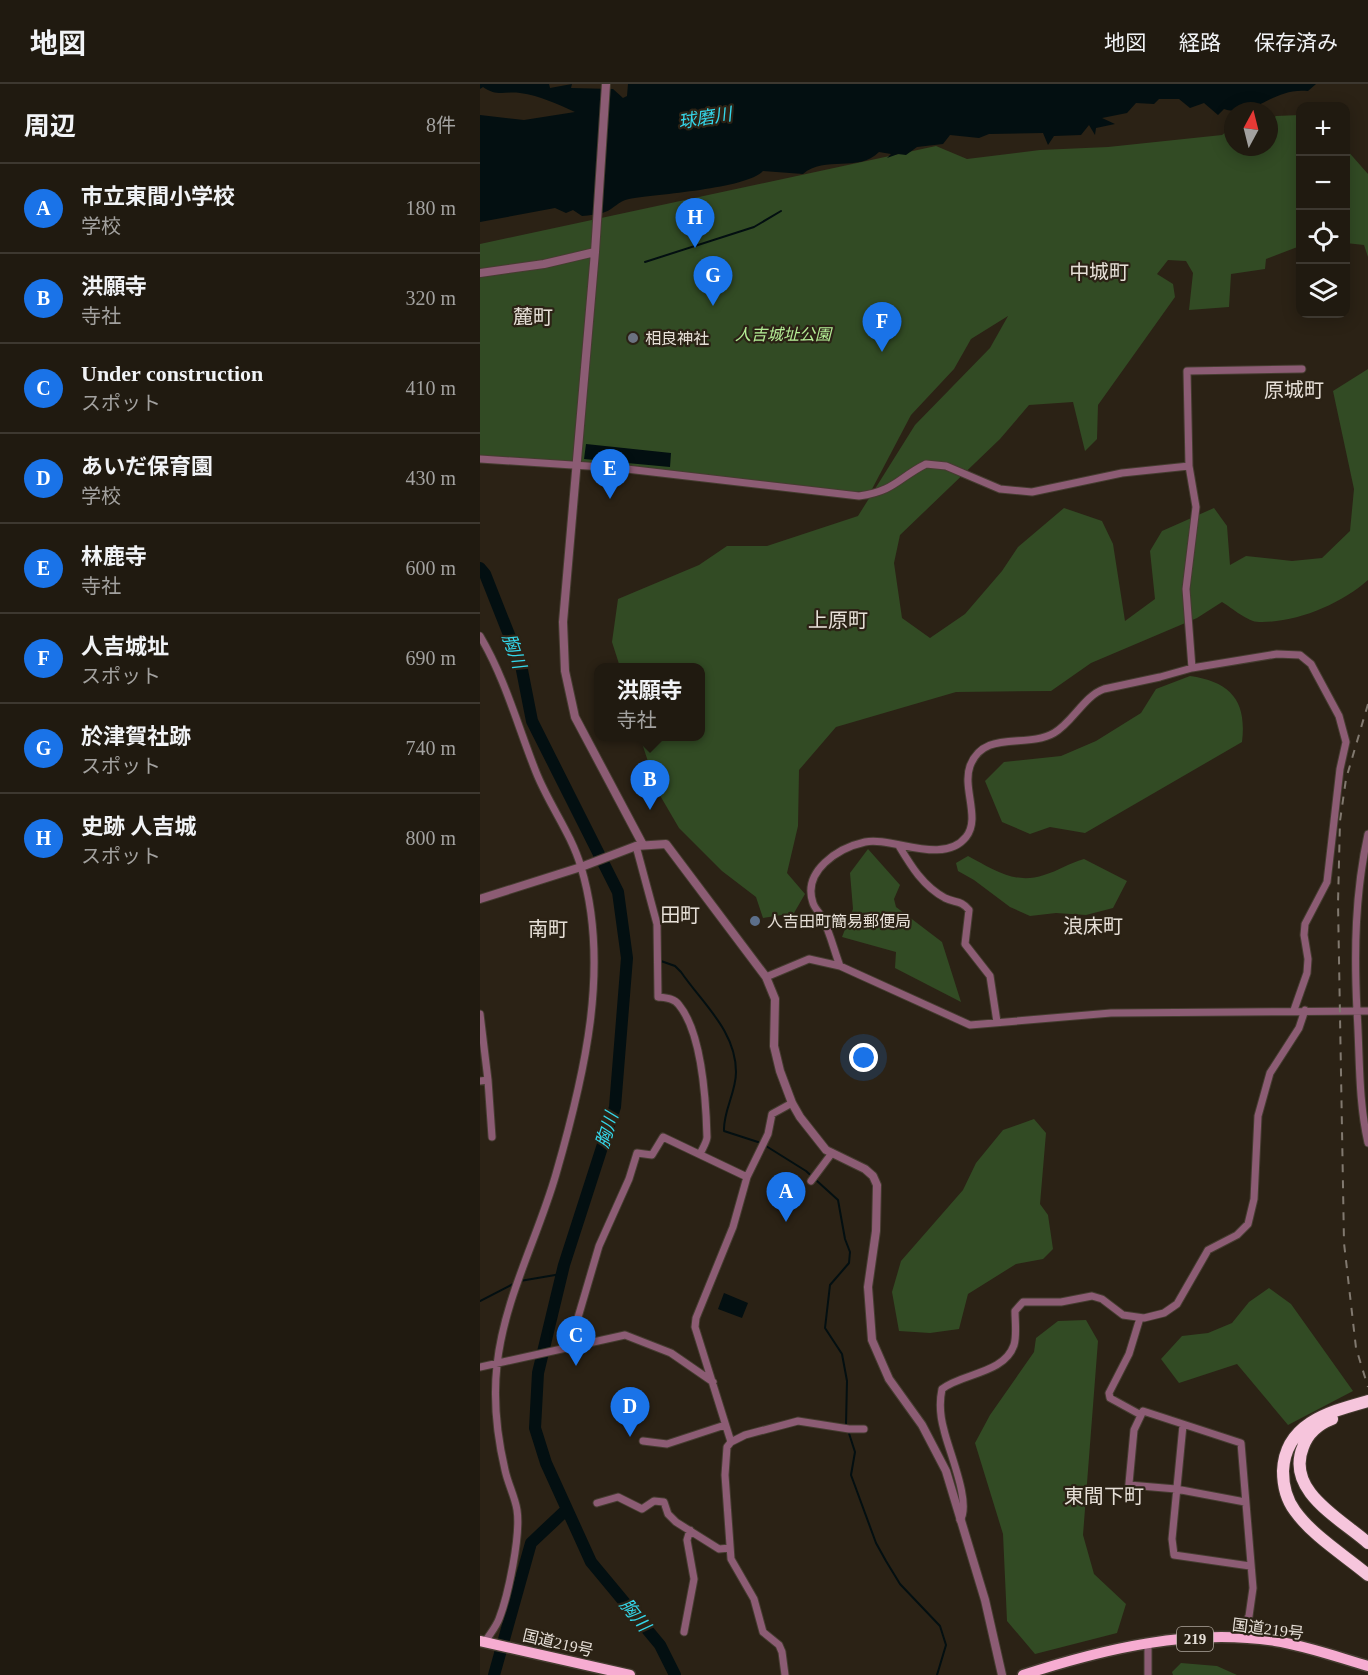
<!DOCTYPE html>
<html lang="ja">
<head>
<meta charset="utf-8">
<style>
  body { margin:0; font-family:"Times New Roman","Noto Sans JP",serif; background:#2d271e; color:#f1f3f6 }
  .controls { position:absolute; right:18px; top:18px; display:grid; overflow:hidden; border-radius:12px; box-shadow:0 3px 15px #0003 }
  .controls button { width:54px; height:54px; display:grid; place-items:center; padding:0; border:0; border-bottom:2px solid #3d3830; background:#201a10; color:#f1f3f6; font:30px sans-serif }
  .compass { position:absolute; left:744px; top:18px; width:54px; height:54px; border-radius:50%; background:#201a10; box-shadow:0 3px 15px #0003; rotate:7deg }
  .you { position:absolute; left:384px; top:974px; width:21px; height:21px; margin:-15px; border:4px solid #fff; border-radius:50%; background:#1a73e8; box-shadow:0 0 0 9px #1a73e833 }
  .badge { display:grid; place-items:center; width:39px; height:39px; border-radius:50%; background:#1a73e8; color:#fff; font-size:20px; font-weight:700 }
  .pin { position:absolute; translate:-50% -50px; filter:drop-shadow(0 2px 3px #0008) }
  .pin::after { content:''; position:absolute; top:32px; width:21px; height:18px; background:inherit; clip-path:polygon(0 0,100% 0,50% 100%) }
  .popup { position:absolute; left:114px; top:579px; width:111px; height:78px; box-sizing:border-box; display:grid; place-content:center; border-radius:12px; background:#201a10; filter:drop-shadow(0 2px 4px #0005); font-size:20px; white-space:nowrap; color:#a2a19f }
  .popup b { font-size:22px; color:#f1f3f6 }
  .popup::after { content:''; position:absolute; left:50%; top:100%; margin-left:-12px; border:12px solid transparent; border-top-color:#201a10 }
  .list { margin:0; padding:0; list-style:none }
  h2 { display:flex; justify-content:space-between; align-items:center; height:78px; margin:0; padding:0 24px; font-size:26px }
  h2 small { font-size:20px; font-weight:400; color:#a2a19f }
  .list li { display:grid; grid-template-columns:39px 1fr auto; gap:18px; align-items:center; box-sizing:border-box; height:90px; padding:0 24px; border-top:2px solid #3d3830 }
  .list b { display:block; font-size:22px; white-space:nowrap }
  .list p { margin:0; font-size:20px; white-space:nowrap; color:#a2a19f }
  .list em { font-size:20px; font-style:normal; color:#a2a19f }
  .icon { flex:none; width:33px; height:33px; fill:none; stroke:currentColor; stroke-width:2; stroke-linecap:round; stroke-linejoin:round }
  .map { position:relative; flex:none; width:888px; height:1591px; overflow:hidden }
  header { display:flex; align-items:center; gap:36px; box-sizing:border-box; height:84px; padding:0 30px; background:#201a10; border-bottom:2px solid #3d3830 }
  header strong { font-size:28px }
  nav { display:flex; gap:33px; margin-inline-start:auto; font-size:21px }
  main { display:flex }
  aside { flex:1; background:#201a10 }
  .map>svg:first-child { display:block }
  .green { fill:#324b24 }
  .water { fill:#030f11 }
  .lines { fill:none; stroke-linecap:round; stroke-linejoin:round }
  .stream { stroke:#030f11; stroke-width:2 }
  .river { stroke:#030f11; stroke-width:12 }
  .minor-casing { stroke:#453c30; stroke-width:9 }
  .tertiary-casing { stroke:#453c30; stroke-width:10 }
  .trunk-casing { stroke:#453c30; stroke-width:13 }
  .motorway-casing { stroke:#453c30; stroke-width:14 }
  .minor { stroke:#8c5c74; stroke-width:7 }
  .tertiary { stroke:#8c5c74; stroke-width:8 }
  .trunk { stroke:#f6acd1; stroke-width:10 }
  .motorway { stroke:#f6c5dc; stroke-width:12 }
  .rail { stroke:#81796f; stroke-width:2; stroke-dasharray:8 8; stroke-linecap:butt }
  .worship-dot { fill:#6b7280; stroke:#2b2215; stroke-width:2 }
  .service-dot { fill:#5c6f8a; stroke:#2b2215; stroke-width:2 }
  .labels { text-anchor:middle; dominant-baseline:central; stroke-width:4.5; stroke-linejoin:round; paint-order:stroke }
  .shield { fill:#2b2215; stroke:#aea69d; stroke-width:1.5 }
  .shield-label { font-size:15px; font-weight:bold; fill:#e6dfd7 }
  .park-label { font-size:16px; font-style:italic; fill:#b4ed96; stroke:#2b2215 }
  .poi-label { font-size:16px; fill:#e6dfd7; stroke:#2b2215; text-anchor:start }
  .street-label { font-size:16px; fill:#e6dfd7; stroke:#2b2215 }
  .water-label { font-size:18px; font-style:italic; fill:#34d6e9; stroke:#2b2215 }
  .quarter-label { font-size:20px; fill:#e6dfd7; stroke:#2b2215 }
</style>
</head>
<body>
<header>
<strong>地図</strong>
<nav><a>地図</a><a>経路</a><a>保存済み</a></nav>
</header>
<main>
<aside>
<h2>周辺<small>8件</small></h2>
<ul class="list">
<li><span class="badge">A</span><div><b>市立東間小学校</b><p>学校</p></div><em>180 m</em></li>
<li><span class="badge">B</span><div><b>洪願寺</b><p>寺社</p></div><em>320 m</em></li>
<li><span class="badge">C</span><div><b>Under construction</b><p>スポット</p></div><em>410 m</em></li>
<li><span class="badge">D</span><div><b>あいだ保育園</b><p>学校</p></div><em>430 m</em></li>
<li><span class="badge">E</span><div><b>林鹿寺</b><p>寺社</p></div><em>600 m</em></li>
<li><span class="badge">F</span><div><b>人吉城址</b><p>スポット</p></div><em>690 m</em></li>
<li><span class="badge">G</span><div><b>於津賀社跡</b><p>スポット</p></div><em>740 m</em></li>
<li><span class="badge">H</span><div><b>史跡 人吉城</b><p>スポット</p></div><em>800 m</em></li>
</ul>
</aside>
<div class="map">
<svg width="888" height="1591" viewBox="0 0 888 1591">
  <rect width="100%" height="100%" fill="#2b2215"/>
  <!-- green -->
  <path class="green" d="M820,31v131l-34,13 -1,10 -34,5 -2,33 -40,3 4,-37 -7,-12 -18,-1 -11,14 16,10 2,13 -77,108 -1,34 -12,12 -12,-49 -44,3 -29,34 -100,96 -6,28 8,55 28,20 35,-24 37,-43 16,-24 46,-39 38,13 11,23 12,77 30,-22 -5,-48 12,-20 52,-23 13,18 3,39 16,-9 46,5 30,-3 28,-27 4,-42 -21,-98 35,-22v211c-27,24 -72,43 -109,42 -11,0 -27,-14 -37,-20l-25,16 -106,45 -40,28 -95,1 -120,35 -37,43 -1,56 -11,47 18,21 -11,19 -31,5 -7,-21 -34,-26 -43,-43 -21,-36 -18,-55 61,-1v-68l-81,-1 -8,-25 6,-43 81,-34 28,-19h40l91,-30 57,-91 75,-77 18,-32 -37,23 -17,30 -43,46 -40,76 -27,1 -364,-35v-213l456,-98 31,13 73,-9 68,-3 114,-12 8,-6h3v18h36v-26l7,-5z
    M866,65l22,25v83l-4,-12 -18,-2z
    M710,592c41,6 57,25 52,66l-157,91 -35,-6 -20,7 -28,-12 -17,-41 19,-19 57,-6 35,-15 45,-28 15,-24z
    M388,765l32,36 -6,14 2,8 46,35 19,60 -66,-34 1,-16 -54,-15 11,-28 -3,-36z
    M488,772c25,13 46,29 76,19 14,-4 25,-12 40,-16l43,22 -14,27 -27,7 -30,-2 -26,3 -20,-9 -36,-27 -16,-9 -2,-8z
    M554,1035l12,14 -6,71 8,11 5,34 -10,10 -27,5 -48,30 -9,35 -29,4 -31,-2 -7,-39 9,-31 62,-71 13,-27 27,-33z
    M789,1204l22,16 62,87 -65,34 -51,-61 -58,19 -18,-24 21,-23 26,-3 24,-10 17,-21z
    M606,1236l12,21 -15,194 11,39 32,30 -9,29 -82,21 -28,-33 -4,-87 -28,-91 15,-28 44,-63 2,-14 22,-17z
    M701,1579l36,3 20,9h-64l-1,-3z"/>
  <!-- water -->
  <path class="water" d="M0,0h69l1,4 22,-4 -1,4 42,1 10,9 4,-2 1,-12h688l-8,7c-37,-4 -52,28 -84,18l-6,6 -14,-12 -14,5 -11,-9h-20l-5,5 -18,-1 -9,10 -25,5 13,6 -19,4 -1,7 -6,-10 -8,10 -27,1 -6,9 -5,-12 -54,1 -10,4 -29,-3 -7,9 -26,3 -11,8 -8,-1 -11,4 4,-4 -12,-2c-21,21 -54,3 -76,22l-40,-3c-17,18 -106,23 -134,28 -11,2 -15,10 -24,13 -7,3 -15,3 -23,4l-9,-6 -7,3 -11,-5 -75,14v-107l44,5 51,-8c-18,-8 -34,-16 -55,-19 -15,-2 -23,4 -37,-6l-3,2z
    M106,360l85,9 -1,14 -86,-8z
    M244,1209l24,10 -6,15 -24,-9z"/>
  <g class="lines">
    <!-- stream -->
    <path class="stream" d="M165,178l109,-35 27,-16
      M181,877l14,5 6,6c22,32 55,59 55,100 0,21 -13,39 -12,59l37,12
      M286,1062l40,25 32,29 7,39 5,13 -1,11 -19,22 -5,43 17,26 5,27 -1,43 9,28 -4,23 25,68 10,18 14,23 40,42 6,19 -9,30
      M40,1197l41,-7
      M0,1217l35,-18"/>
    <!-- river -->
    <path class="river" d="M0,484l5,6 36,91 11,56 86,171 9,66 -12,149 -51,158 -26,108 -3,55 11,35 45,99 69,83 15,30
      M14,1591l37,-132 36,-34"/>
    <defs>
      <path id="minor" d="M0,375l138,9 241,28c36,-5 39,-18 67,-32l20,2 54,23 32,3 90,-19 67,-7
        M0,552c25,42 38,91 56,136 13,33 35,61 45,95 30,99 3,210 -25,307 -18,63 -52,125 -59,191 -4,36 0,71 8,105 3,14 10,27 12,40 4,25 -9,86 -18,109 -3,8 -10,16 -14,23
        M712,584l-6,-79 10,-82 -7,-41 -2,-95 115,-2
        M888,750c-13,59 -14,117 -11,177 3,45 1,88 11,132
        M156,762l21,78 1,73c8,1 16,1 21,8 23,28 27,96 28,132 0,5 -5,12 -7,17
        M419,762c12,20 24,40 46,52 10,5 16,2 24,12l-4,34 25,32 7,46
        M360,882c-6,-16 -10,-33 -17,-47 -3,-6 -8,-10 -10,-16 -11,-32 25,-55 52,-61 26,-6 78,24 101,-5 15,-18 -4,-49 4,-71 14,-37 56,-17 84,-33 19,-11 30,-37 50,-44l56,-12 32,-9 85,-14 23,1 11,9 28,52 7,26 -6,27 -13,113 -22,42 -1,11 4,24 -1,14 -13,37
        M286,893l43,-18 31,7 130,59 141,-12 257,-2
        M0,930l8,66 -8,1
        M8,996l4,57
        M267,1093l21,-43 4,-20 20,-11
        M331,1097l21,-28
        M660,1234l-11,36 -20,39 1,5 31,17
        M89,1264l30,-102 30,-67 8,-26 15,2 11,-18 84,40 -14,50 -37,91 -1,9 36,115
        M0,1283l145,-32 46,18 42,29
        M703,1341l-11,114 2,16 76,11
        M163,1357l24,3 58,-19
        M649,1401l47,4 69,13
        M648,1410l6,-64 9,-19 98,32 12,145 -4,28 -12,21
        M117,1419l21,-6 24,12 12,-8 10,1 4,12 8,8 43,27 11,-1
        M480,1436c12,-16 -12,-71 -16,-90 -4,-14 -5,-27 -2,-41 20,-16 62,-15 72,-44 3,-10 1,-23 1,-34l8,-9h38l31,-6 10,3 21,16 21,3 20,-5 13,-9 31,-54 29,-15 11,-11 6,-25 4,-83 12,-43 29,-45 6,-18
        M204,1548l10,-53 -7,-39 3,-10
        M305,1591l-3,-23 -3,-7 -16,-13 -9,-33 -23,-40 -6,-84 2,-28 4,-5 14,-7 53,-14 51,8h15
        M668,1591v-32"/>
      <path id="tertiary" d="M126,0l-11,168 -32,370 2,49 10,46 68,128
        M0,189l64,-9 51,-12
        M0,815l101,-32 55,-21 30,-2 100,133 9,22 -1,47 6,25 12,32 8,14 26,33 39,19 8,7 4,9 -1,46 -8,56 4,53 17,39 33,46 24,46 39,129 17,75"/>
      <path id="trunk" d="M0,1557l150,34
        M543,1591c80,-26 167,-47 252,-34 32,5 62,16 93,25"/>
      <path id="motorway" d="M888,1317c-39,11 -83,22 -85,70 0,15 3,28 12,40 18,25 49,44 73,64
        M852,1335c-13,5 -24,14 -29,28 -18,44 38,72 65,96"/>
    </defs>
    <!-- minor casing -->
    <use href="#minor" class="minor-casing"/>
    <!-- tertiary casing -->
    <use href="#tertiary" class="tertiary-casing"/>
    <!-- trunk casing -->
    <use href="#trunk" class="trunk-casing"/>
    <!-- motorway casing -->
    <use href="#motorway" class="motorway-casing"/>
    <!-- minor -->
    <use href="#minor" class="minor"/>
    <!-- tertiary -->
    <use href="#tertiary" class="tertiary"/>
    <!-- trunk -->
    <use href="#trunk" class="trunk"/>
    <!-- motorway -->
    <use href="#motorway" class="motorway"/>
    <!-- rail -->
    <path class="rail" d="M888,620l-22,75 -6,42 -2,82 6,340 12,105 12,39"/>
  </g>
  <!-- markers -->
  <circle class="worship-dot" cx="153" cy="254" r="6"/>
  <circle class="service-dot" cx="275" cy="837" r="6"/>
  <g class="labels">
    <!-- shield labels -->
    <rect class="shield" x="697" y="1543" width="36" height="24" rx="4.5"/>
    <g class="shield-label">
      <text x="715" y="1555">219</text>
    </g>
    <!-- park labels -->
    <g class="park-label">
      <text x="303" y="250">人吉城址公園</text>
    </g>
    <!-- poi labels -->
    <g class="poi-label">
      <text x="165" y="254">相良神社</text>
      <text x="287" y="837">人吉田町簡易郵便局</text>
    </g>
    <!-- street labels -->
    <g class="street-label">
      <text transform="translate(788 1545) rotate(7)">国道219号</text>
      <text transform="translate(78 1559) rotate(13)">国道219号</text>
    </g>
    <!-- water labels -->
    <g class="water-label">
      <text transform="translate(225 34) rotate(-9)">球磨川</text>
      <text transform="translate(34 567) rotate(70)">胸川</text>
      <text transform="translate(127 1046) rotate(-73)">胸川</text>
      <text transform="translate(155 1531) rotate(51)">胸川</text>
    </g>
    <!-- quarter labels -->
    <g class="quarter-label">
      <text x="619" y="188">中城町</text>
      <text x="53" y="233">麓町</text>
      <text x="814" y="306">原城町</text>
      <text x="358" y="536">上原町</text>
      <text x="200" y="831">田町</text>
      <text x="613" y="842">浪床町</text>
      <text x="68" y="845">南町</text>
      <text x="624" y="1412">東間下町</text>
    </g>
  </g>
</svg>
<div class="controls">
<button>+</button>
<button>−</button>
<button><svg class="icon" aria-label="locate" viewBox="0 0 24 24"><circle cx="12" cy="12" r="6"/><path d="M12 2v4M12 18v4M2 12h4M18 12h4"/></svg></button>
<button><svg class="icon" aria-label="layers" viewBox="0 0 24 24"><path d="M12 4l9 5-9 5-9-5zM3 14l9 5 9-5"/></svg></button>
</div>
<svg class="compass" viewBox="-18 -18 36 36"><path d="M0-13l5 13h-10z" fill="#e53935"/><path d="M0 13l5-13h-10z" fill="#a2a19f"/></svg>
<div class="you"></div>
<div class="pin badge" style="left:306px;top:1138px">A</div>
<div class="pin badge" style="left:170px;top:726px">B</div>
<div class="popup"><b>洪願寺</b>寺社</div>
<div class="pin badge" style="left:96px;top:1282px">C</div>
<div class="pin badge" style="left:150px;top:1353px">D</div>
<div class="pin badge" style="left:130px;top:415px">E</div>
<div class="pin badge" style="left:402px;top:268px">F</div>
<div class="pin badge" style="left:233px;top:222px">G</div>
<div class="pin badge" style="left:215px;top:164px">H</div>
</div>
</main>
</body>
</html>
